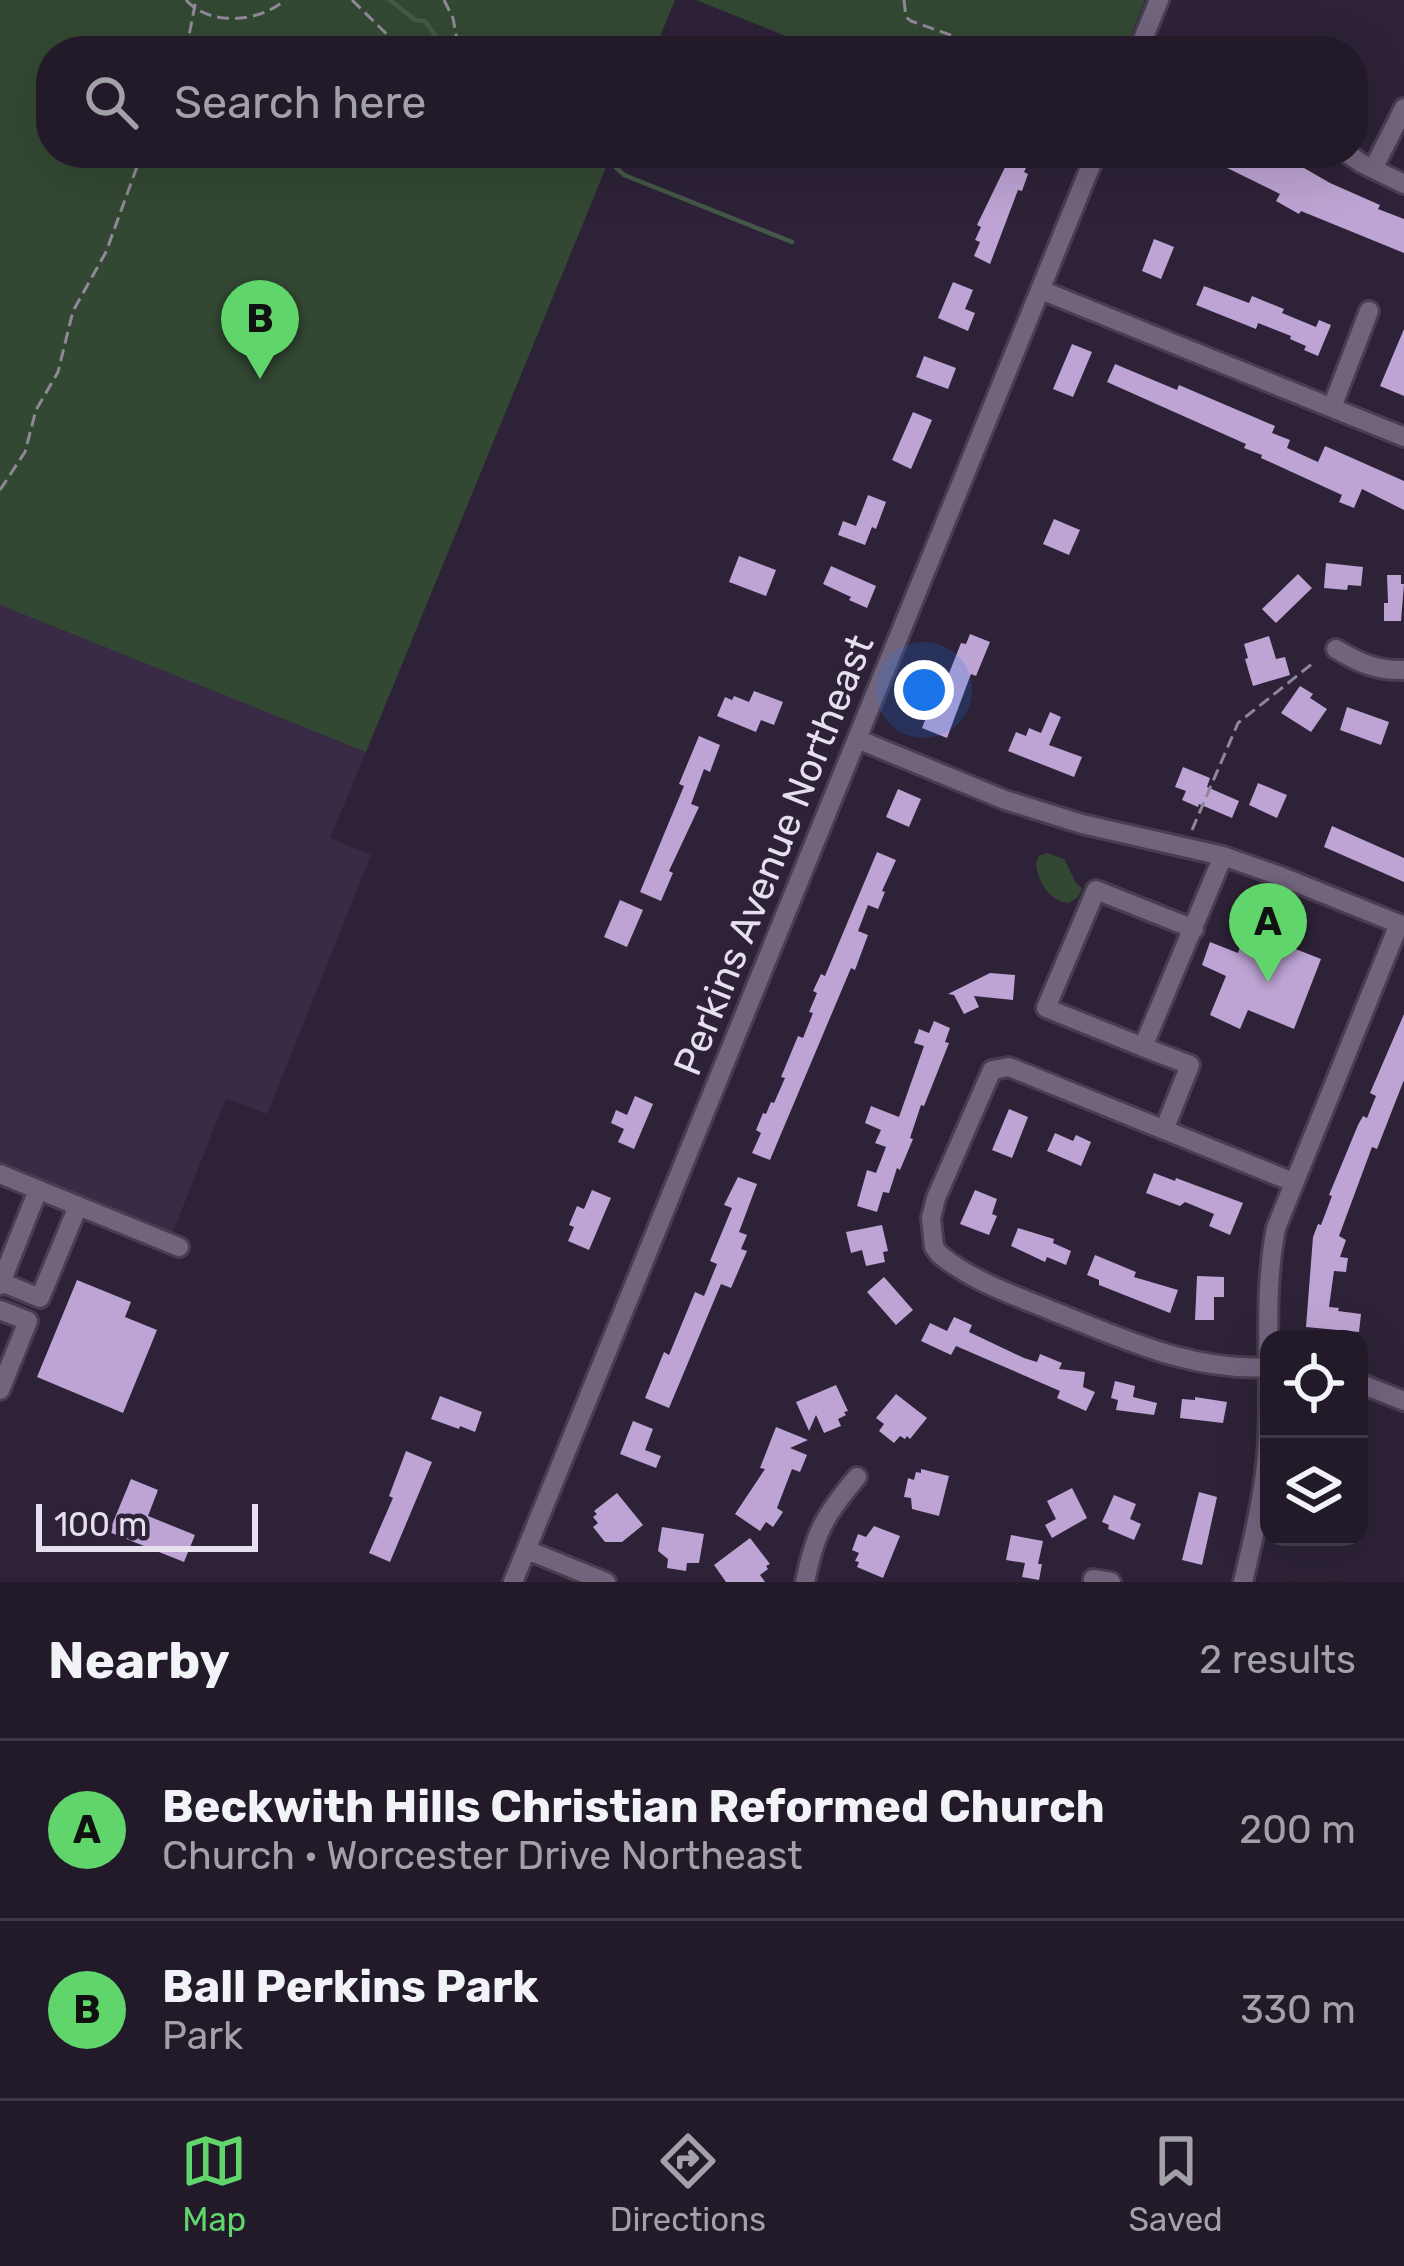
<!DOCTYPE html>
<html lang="en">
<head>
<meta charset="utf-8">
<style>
  body { margin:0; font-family:Rubik,sans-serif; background:#2e2735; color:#f1f3f6 }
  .controls { position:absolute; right:36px; bottom:36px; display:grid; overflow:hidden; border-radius:24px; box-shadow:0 12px 48px #0002 }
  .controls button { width:108px; height:108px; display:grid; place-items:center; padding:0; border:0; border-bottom:3px solid #3f3846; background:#221a29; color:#f1f3f6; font:60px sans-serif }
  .scale { position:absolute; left:36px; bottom:30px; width:222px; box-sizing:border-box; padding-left:12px; border:6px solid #e6dfed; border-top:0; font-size:33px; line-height:42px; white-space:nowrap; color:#e6dfed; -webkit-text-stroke:9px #2d2237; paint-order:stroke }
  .you { position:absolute; left:924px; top:690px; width:42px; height:42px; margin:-30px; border:9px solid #fff; border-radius:50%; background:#1a73e8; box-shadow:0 0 0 18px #1a73e833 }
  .badge { display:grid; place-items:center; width:78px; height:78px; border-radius:50%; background:#60d56b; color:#111; font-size:39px; font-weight:700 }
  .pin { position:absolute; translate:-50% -99px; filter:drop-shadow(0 3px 6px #0008) }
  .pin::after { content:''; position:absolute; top:63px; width:42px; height:36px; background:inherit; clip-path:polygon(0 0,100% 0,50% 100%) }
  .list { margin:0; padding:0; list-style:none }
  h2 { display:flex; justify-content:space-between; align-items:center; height:156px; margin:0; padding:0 48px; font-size:51px }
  h2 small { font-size:39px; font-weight:400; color:#a2a1a8 }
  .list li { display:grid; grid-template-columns:78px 1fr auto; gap:36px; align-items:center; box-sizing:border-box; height:180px; padding:0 48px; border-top:3px solid #3f3846 }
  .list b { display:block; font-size:45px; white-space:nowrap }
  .list p { margin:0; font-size:39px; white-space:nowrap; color:#a2a1a8 }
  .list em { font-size:39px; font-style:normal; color:#a2a1a8 }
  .icon { flex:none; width:66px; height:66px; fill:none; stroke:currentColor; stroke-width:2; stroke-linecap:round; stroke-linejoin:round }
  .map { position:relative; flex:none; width:1404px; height:1582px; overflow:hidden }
  .search { position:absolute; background:#221a29; box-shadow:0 12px 48px #0002; left:36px; right:36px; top:36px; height:132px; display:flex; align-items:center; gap:30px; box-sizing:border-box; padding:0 42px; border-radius:48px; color:#a2a1a8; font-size:45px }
  .sheet { height:516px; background:#221a29 }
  nav { display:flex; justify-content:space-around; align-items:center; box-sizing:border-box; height:168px; border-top:3px solid #3f3846; background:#221a29; font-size:33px; color:#a2a1a8 }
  nav a { display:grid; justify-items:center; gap:6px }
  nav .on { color:#60d56b }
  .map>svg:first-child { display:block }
  .built { fill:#392a45 }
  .green { fill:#334833 }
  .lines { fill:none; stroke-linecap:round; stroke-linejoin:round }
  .stream { stroke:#455948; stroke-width:4.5 }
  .building { fill:#bda4d4 }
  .minor-casing { stroke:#483e50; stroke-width:24 }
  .path { stroke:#908798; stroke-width:3; stroke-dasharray:12 6; stroke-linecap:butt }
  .minor { stroke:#71647d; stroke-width:18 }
  .labels { text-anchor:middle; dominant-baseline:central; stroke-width:12; stroke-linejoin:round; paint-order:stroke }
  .street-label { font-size:39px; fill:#e6dfed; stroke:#2d2237 }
</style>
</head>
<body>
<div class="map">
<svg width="1404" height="1582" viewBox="0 0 1404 1582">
  <rect width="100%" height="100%" fill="#2d2237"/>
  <!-- built -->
  <path class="built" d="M0,605l366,147 -36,86 41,17 -104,259 -41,-16 -60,152 -166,-69z"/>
  <!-- green -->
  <path class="green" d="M0,0h675l-21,51h-603v102h561l-246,599 -366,-147z
    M696,0h449l-20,51h-302z
    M1046,853l18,6 12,24 6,5 -4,9 -9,6c-20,-2 -31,-21 -33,-40l3,-7z"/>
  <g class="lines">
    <!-- stream -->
    <path class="stream" d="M390,0l25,20 10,1 12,17 7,1 3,6 -5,6
      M597,153l6,2 21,20 168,67"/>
  </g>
  <!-- building -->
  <path class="building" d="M1222,153h56l52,30 50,22 -2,4 26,10v34l-103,-42 -2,3 -23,-13 4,-7 -63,-31z
    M1009,159l18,7 -3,6 4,2 -6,17 -4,-1 -28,74 -16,-8 6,-14 -5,-2 6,-13 -4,-2z
    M1154,239l20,8 -13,32 -19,-8z
    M953,282l20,8 -8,19 10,4 -7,18 -30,-13z
    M1204,286l45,17 3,-7 32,13 -2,4 34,14 3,-7 12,5 -13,31 -14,-6 2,-4 -16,-7 1,-3 -33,-13 -2,6 -60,-24z
    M1404,329v67l-24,-10z
    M1072,344l20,8 -19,45 -20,-8z
    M924,356l32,12 -8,21 -32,-12z
    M1115,364l62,26 2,-5 96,41 -3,7 18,7 -3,8 31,14 7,-16 79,35v29l-42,-21 -8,19 -15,-6 3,-7 -81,-37 1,-3 -18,-7 2,-4 -139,-62z
    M913,412l19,8 -21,49 -19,-9z
    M868,495l18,7 -10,27 -4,-2 -7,18 -27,-10 5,-14 13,5z
    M1054,519l26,11 -11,25 -26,-11z
    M739,556l37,14 -10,26 -37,-14z
    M1326,563l37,4 -2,19 -13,-1 -1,5 -23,-2z
    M831,566l45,20 -9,22 -18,-8 2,-3 -28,-13z
    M1298,574l14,14 -36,35 -14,-14z
    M1387,575h14v9h3l-3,37h-17v-18h4z
    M970,634l20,8 -14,34 -5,-2 -24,64 -25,-10 17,-44 5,2 17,-43 5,1z
    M1269,636l7,23 9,-2 5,18 -37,11 -8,-27 3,-1 -4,-14z
    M1300,686l13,8 -3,4 17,11 -16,23 -30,-19z
    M754,691l29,11 -9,23 -13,-5 -5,12 -39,-16 8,-19 7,3 2,-4 15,6z
    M1347,707l42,15 -8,23 -41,-15z
    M1050,712l11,5 -12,28 33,12 -8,20 -66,-26 8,-19 10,4 3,-8 12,5z
    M699,736l21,9 -10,27 -6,-3 -13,35 8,3 -30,64 4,2 -12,28 -21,-9 44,-106 -5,-2z
    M1183,767l27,11 -3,9 32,14 -7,17 -33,-14 -1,3 -16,-7 4,-9 -11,-4z
    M1258,783l29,12 -10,23 -28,-13z
    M898,789l23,10 -12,28 -23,-10z
    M1332,826l72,32v24l-80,-35z
    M877,852l19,8 -14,31 3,1 -7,17 -10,-4 -10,26 10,4 -13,35 -4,-2 -81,192 -18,-7 9,-20 -5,-3 7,-17 3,1 5,-12 3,1 11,-25 -4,-1 17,-41 5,2 10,-25 -4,-1 8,-19 -4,-2 8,-17 4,2z
    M620,900l23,10 -16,37 -23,-10z
    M1252,935l7,3 1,-3 61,24 -27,70 -46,-19 -8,19 -30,-14 16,-39 -24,-11 8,-23 28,11 4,-12 6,3z
    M990,973l25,2 -2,25 -39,-4 5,11 -15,7 -10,-19 -6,-1z
    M1404,1014v66l-27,69 -5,-2 -33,89 7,4 -6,17 8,1 -2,14 -12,-1 -5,36 10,1 -1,3 23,3 -2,18 -53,-5 7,-90 5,-13 3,1 11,-29 -3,-1 29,-70 5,-9 4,2 9,-22 -6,-3z
    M934,1021l16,7 -5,14 4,1 -25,63 -3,-1 -11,33 3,1 -13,31 -3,-2 -8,25 -6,-1 -6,20 -20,-6 10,-36 9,3 10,-26 -11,-4 6,-13 -16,-7 6,-17 28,11 25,-71 -10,-3 5,-14 10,4z
    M635,1096l18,8 -19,45 -16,-7 6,-13 -13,-6 5,-13 11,5z
    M1009,1109l19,8 -16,41 -20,-8z
    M1055,1133l18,8 3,-6 15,7 -10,24 -34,-15z
    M1154,1173l21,8 1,-3 67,25 -13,32 -21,-9 5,-12 -29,-12 -5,4 -34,-13z
    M738,1177l19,7 -18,48 8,3 -6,14 6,2 -16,37 -10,-4 -52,124 -24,-10 19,-46 5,3 26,-63 9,4 13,-32 -7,-3 22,-53 -8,-3z
    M592,1190l19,8 -22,52 -21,-9 6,-14 -5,-2 8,-19 7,3z
    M975,1190l22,9 -5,15 5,2 -8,19 -29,-11z
    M882,1225l6,26 -5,1 2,10 -19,4 -4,-16 -11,3 -5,-21z
    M1018,1228l36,11 -1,4 18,8 -5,14 -19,-8 -2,5 -34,-16z
    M1095,1255l41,17 -2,5 44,13 -8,23 -71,-28v-5l-12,-5z
    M1197,1276l27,1v20h-10v23h-19z
    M884,1277l29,33 -17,15 -29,-33z
    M77,1280l54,22 -6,15 32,13 -34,83 -86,-36z
    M954,1317l18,8 -3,7 55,26 13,4 3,-8 22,9 -3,6 26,3 -2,15 12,5 -9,19 -29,-13 3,-7 -60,-26 -44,-19 -5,9 -30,-14 9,-18 17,8z
    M1115,1381l20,5 -2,11 24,6 -3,12 -38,-5 2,-10 -7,-2z
    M836,1385l12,26 -4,1 2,3 -8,4 3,7 -17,7 -8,-18 -7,16 -13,-29z
    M896,1394l31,24 -17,21 -3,-3 -2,3 -5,-3 -6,7 -15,-12 5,-7 -8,-6z
    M440,1396l42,16 -7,20 -15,-6 -1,3 -28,-10z
    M1195,1397l32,5 -4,21 -43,-5 2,-19 13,1z
    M633,1421l20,8 -8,21 16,6 -5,12 -36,-14z
    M776,1427l32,13 -18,8 17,7 -7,17 -8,-3 -15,39 6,4 -10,15 -7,-5 -6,9 -25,-17 30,-45 -5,-1z
    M406,1451l26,11 -42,100 -21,-9 24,-55 -4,-2z
    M921,1469l28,7 -10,40 -27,-7 -1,-11 -7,-1 4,-19 6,2 2,-8 5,1z
    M131,1479l27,11 -10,26 47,19 -11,27 -75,-30z
    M1072,1488l15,30 -35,20 -7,-13 11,-6 -9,-18z
    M1199,1492l18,5 -15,68 -20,-5z
    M617,1493l26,32 -21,17h-17l-12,-15 5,-4 -5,-6 4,-3 -3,-3z
    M1114,1495l22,9 -6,15 11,5 -7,16 -26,-11 1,-4 -7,-3z
    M874,1526l26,10 -17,42 -26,-11 2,-5 -4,-1 4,-8 -7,-3 6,-16 8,3z
    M662,1527l42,7 -5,29h-12l-1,8 -19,-3 1,-9 -10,-8z
    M1011,1535l32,6 -5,23h4l-3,16 -17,-3 3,-14 -19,-3z
    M750,1538l20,26 -4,2 2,3 -8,6 5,7h-39l-12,-17z"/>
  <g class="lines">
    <defs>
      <path id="minor" d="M1138,51l21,-51
        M1347,153l14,10 43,21
        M1373,169l31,-61
        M1041,290l363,147
        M1332,407l37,-96
        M1336,649c23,14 41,22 68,21
        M857,739l148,61 77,24 141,32 57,20 124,50
        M1143,1047l-97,-39 50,-118 98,39
        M1164,1130l26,-65 -47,-18 80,-191
        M0,1174l179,73
        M1,1282l39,16 38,-92
        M0,1285l38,-95
        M0,1310l28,11 -28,69
        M1269,1367c-76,5 -145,-28 -214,-55 -41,-17 -82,-30 -116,-58l-5,-7 -3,-29 5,-20 56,-128 17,-3 284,115
        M1359,1383l45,18
        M527,1550l79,32
        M1093,1579l18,3
        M513,1582l583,-1429
        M805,1582c10,-49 19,-66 52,-105
        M1243,1582c11,-46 22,-92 25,-139 4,-71 -6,-144 8,-215l123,-304"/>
    </defs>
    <!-- minor casing -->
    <use href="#minor" class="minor-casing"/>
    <!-- path -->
    <path class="path" d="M186,0c24,27 74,22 99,0
      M352,0l52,51
      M444,0l9,18 6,33
      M904,0l2,17 5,4 62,22 6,8
      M186,51l10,-51
      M0,490l25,-38 11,-42 22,-38 15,-61 33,-59 36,-99
      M1192,830l46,-107 75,-60"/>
    <!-- minor -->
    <use href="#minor" class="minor"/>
  </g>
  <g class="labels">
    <!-- street labels -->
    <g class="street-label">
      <text transform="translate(774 855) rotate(-68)">Perkins Avenue Northeast</text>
    </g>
  </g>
</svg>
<div class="controls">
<button><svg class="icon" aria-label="locate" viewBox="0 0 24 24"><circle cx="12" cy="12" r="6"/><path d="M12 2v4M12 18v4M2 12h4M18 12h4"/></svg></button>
<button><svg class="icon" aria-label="layers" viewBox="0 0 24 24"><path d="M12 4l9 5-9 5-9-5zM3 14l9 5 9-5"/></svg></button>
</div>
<div class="scale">100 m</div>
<div class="you"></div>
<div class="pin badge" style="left:1268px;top:982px">A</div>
<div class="pin badge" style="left:260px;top:379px">B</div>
<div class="search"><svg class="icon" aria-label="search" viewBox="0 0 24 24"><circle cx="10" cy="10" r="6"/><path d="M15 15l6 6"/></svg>Search here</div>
</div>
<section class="sheet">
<h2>Nearby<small>2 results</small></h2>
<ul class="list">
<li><span class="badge">A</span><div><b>Beckwith Hills Christian Reformed Church</b><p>Church · Worcester Drive Northeast</p></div><em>200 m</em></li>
<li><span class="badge">B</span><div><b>Ball Perkins Park</b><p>Park</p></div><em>330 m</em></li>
</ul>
</section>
<nav>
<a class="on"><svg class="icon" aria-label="map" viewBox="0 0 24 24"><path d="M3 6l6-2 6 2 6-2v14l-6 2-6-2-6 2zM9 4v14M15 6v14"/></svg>Map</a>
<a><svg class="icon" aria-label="directions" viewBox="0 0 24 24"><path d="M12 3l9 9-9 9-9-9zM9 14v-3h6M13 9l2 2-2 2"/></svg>Directions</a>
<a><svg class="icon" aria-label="saved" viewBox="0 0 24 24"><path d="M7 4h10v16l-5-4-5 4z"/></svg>Saved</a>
</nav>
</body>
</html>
